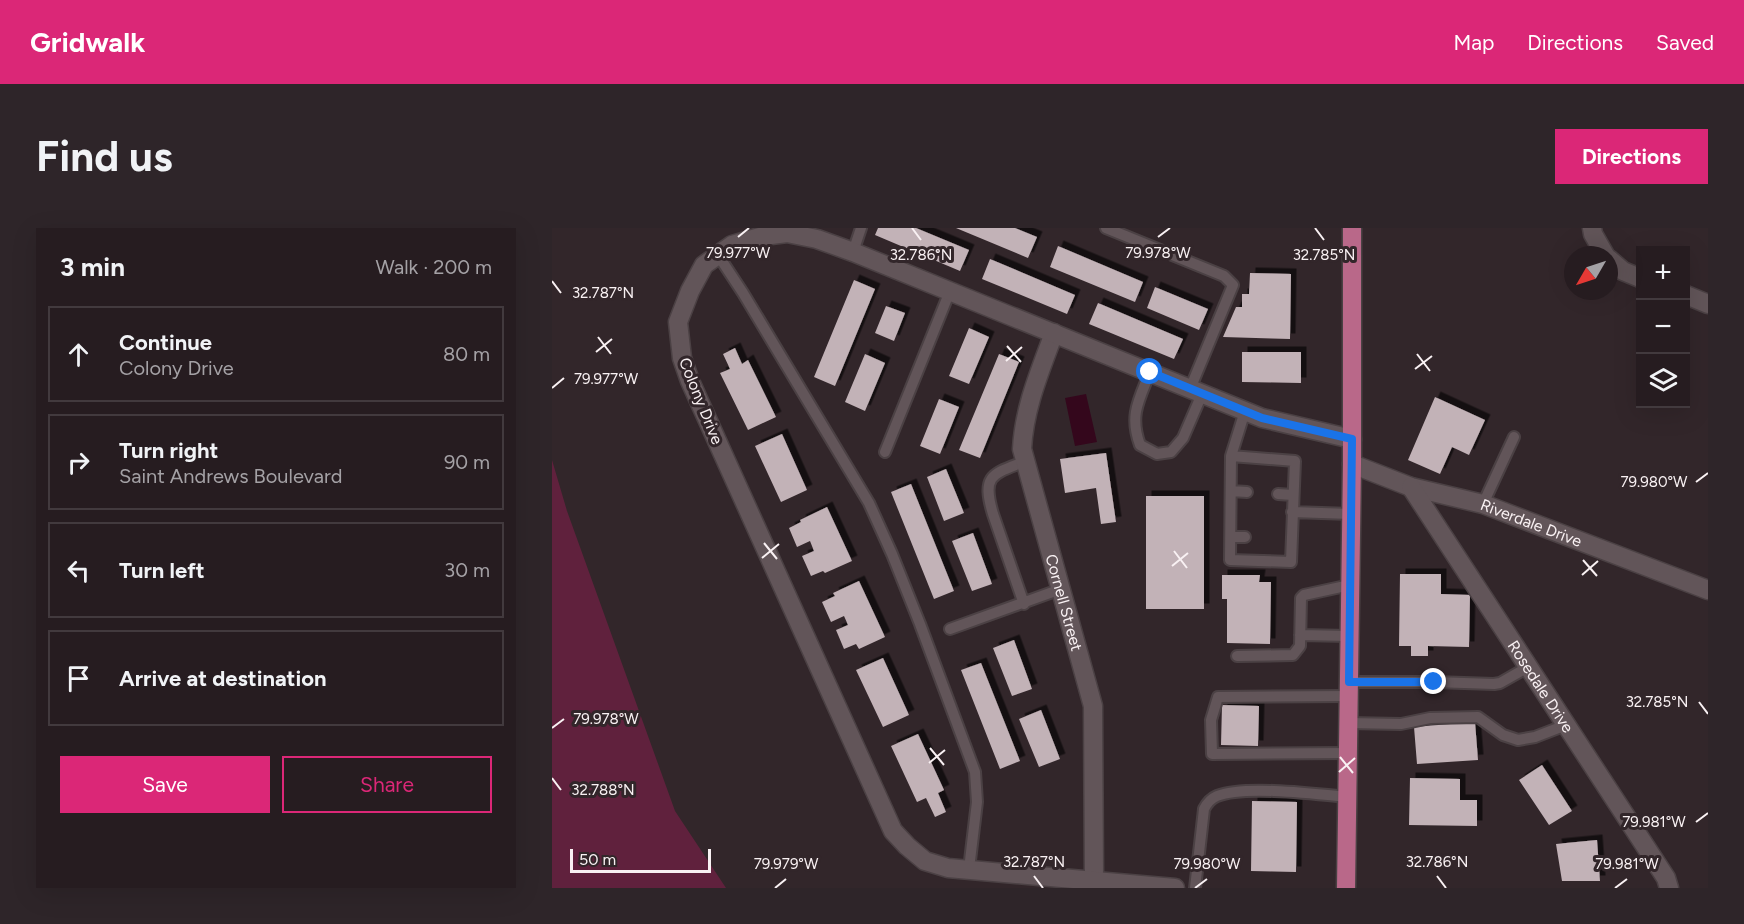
<!DOCTYPE html>
<html lang="en">
<head>
<meta charset="utf-8">
<style>
  body { margin:0; font-family:Figtree,sans-serif; background:#2e2529; color:#f1f3f6 }
  .controls { position:absolute; right:18px; top:18px; display:grid; overflow:hidden; border-radius:0px; box-shadow:0 6px 24px #0002 }
  .controls button { width:54px; height:54px; display:grid; place-items:center; padding:0; border:0; border-bottom:2px solid #423a3e; background:#261c20; color:#f1f3f6; font:30px sans-serif }
  .compass { position:absolute; left:1012px; top:18px; width:54px; height:54px; border-radius:50%; background:#261c20; box-shadow:0 6px 24px #0002; rotate:231deg }
  .scale { position:absolute; left:18px; bottom:15px; width:141px; box-sizing:border-box; padding-left:6px; border:3px solid #f9f1f3; border-top:0; font-size:16px; line-height:21px; white-space:nowrap; color:#f9f1f3; -webkit-text-stroke:4px #32262a; paint-order:stroke }
  .stop { position:absolute; width:18px; height:18px; margin:-14px; border:4px solid #1a73e8; border-radius:50%; background:#fff }
  .stop.end { background:#1a73e8; border-color:#fff; box-shadow:0 2px 6px #0008 }
  .list { margin:0; padding:0; list-style:none }
  h2 { display:flex; justify-content:space-between; align-items:center; height:78px; margin:0; padding:0 24px; font-size:26px }
  h2 small { font-size:20px; font-weight:400; color:#a4a1a5 }
  .list li { display:grid; grid-template-columns:39px 1fr auto; gap:18px; align-items:center; box-sizing:border-box; height:96px; margin:0 12px 12px; padding:0 12px; border:2px solid #423a3e; border-radius:0px }
  .list b { display:block; font-size:22px; white-space:nowrap }
  .list p { margin:0; font-size:20px; white-space:nowrap; color:#a4a1a5 }
  .list em { font-size:20px; font-style:normal; color:#a4a1a5 }
  .actions { display:flex; gap:12px; padding:18px 24px }
  .actions a { flex:1; padding:14px 0; border:2px solid #db2777; border-radius:0px; text-align:center; font-size:21px; color:#db2777 }
  .actions .main { background:#db2777; color:#fff }
  .icon { flex:none; width:33px; height:33px; fill:none; stroke:currentColor; stroke-width:2; stroke-linecap:round; stroke-linejoin:round }
  .map { position:relative; flex:none; width:1156px; height:660px; overflow:hidden; border-radius:0px }
  header { display:flex; align-items:center; gap:36px; box-sizing:border-box; height:84px; padding:0 30px; background:#db2777; color:#fff }
  header strong { font-size:28px }
  nav { display:flex; gap:33px; margin-inline-start:auto; font-size:21px }
  .intro { display:flex; align-items:center; justify-content:space-between; box-sizing:border-box; height:144px; padding:0 36px }
  h1 { margin:0; font-size:42px }
  .button { padding:15px 27px; border-radius:0px; background:#db2777; color:#fff; font-size:21px; font-weight:700 }
  main { display:flex; gap:36px; padding:0 36px }
  aside { flex:1; background:#261c20; border-radius:0px; box-shadow:0 6px 24px #0002 }
  .map>svg:first-child { display:block }
  .green { fill:#60213d }
  .water { fill:#34071c }
  .building { fill:#c2b2b7; filter:url(#shadow) }
  .lines { fill:none; stroke-linecap:round; stroke-linejoin:round }
  .service-casing { stroke:#4b4144; stroke-width:14 }
  .minor-casing { stroke:#4b4144; stroke-width:21 }
  .primary-casing { stroke:#4b4144; stroke-width:21 }
  .service { stroke:#625559; stroke-width:10 }
  .minor { stroke:#625559; stroke-width:18 }
  .primary { stroke:#b96889; stroke-width:18 }
  .route { stroke:#1a73e8; stroke-width:8 }
  .ticks { fill:none; stroke:#f9f1f3; stroke-width:2 }
  .labels { text-anchor:middle; dominant-baseline:central; stroke-width:6; stroke-linejoin:round; paint-order:stroke }
  .street-label { font-size:16px; fill:#f9f1f3; stroke:#32262a }
  .ticks-label { font-size:15px; text-anchor:middle; fill:#f9f1f3; stroke:#32262a; stroke-width:6; stroke-linejoin:round; paint-order:stroke }
</style>
</head>
<body>
<header>
<strong>Gridwalk</strong>
<nav><a>Map</a><a>Directions</a><a>Saved</a></nav>
</header>
<div class="intro"><h1>Find us</h1><a class="button">Directions</a></div>
<main>
<aside>
<h2>3 min<small>Walk · 200 m</small></h2>
<ul class="list">
<li><svg class="icon" aria-label="ahead" viewBox="0 0 24 24"><path d="M12 20V5M6 11l6-6 6 6"/></svg><div><b>Continue</b><p>Colony Drive</p></div><em>80 m</em></li>
<li><svg class="icon" aria-label="right" viewBox="0 0 24 24"><path d="M7 20v-9h11M14 6l5 5-5 5"/></svg><div><b>Turn right</b><p>Saint Andrews Boulevard</p></div><em>90 m</em></li>
<li><svg class="icon" aria-label="left" viewBox="0 0 24 24"><path d="M17 20v-9H6M10 6l-5 5 5 5"/></svg><div><b>Turn left</b></div><em>30 m</em></li>
<li><svg class="icon" aria-label="arrive" viewBox="0 0 24 24"><path d="M6 21V4h12l-3 4 3 4H6"/></svg><div><b>Arrive at destination</b></div></li>
</ul>
<div class="actions"><a class="main">Save</a><a>Share</a></div>
</aside>
<div class="map">
<svg width="1156" height="660" viewBox="0 0 1156 660">
  <defs>
    <filter id="shadow"><feDropShadow dx="5.5" dy="-5.5" stdDeviation="0" flood-color="#0009"/></filter>
  </defs>
  <rect width="100%" height="100%" fill="#32262a"/>
  <!-- green -->
  <path class="green" d="M0,232l15,51 108,300 51,77h-174z"/>
  <!-- water -->
  <path class="water" d="M534,166l11,48 -22,4 -10,-48z"/>
  <!-- building -->
  <path class="building" d="M326,0h38l53,22 -9,21 -85,-36z
    M404,0h59l22,9 -9,21z
    M506,18l85,36 -8,20 -85,-35z
    M438,31l85,36 -8,19 -85,-35z
    M698,45l41,1 -1,65 -67,-2 13,-30h6v-13h7z
    M302,52l21,9 -40,97 -21,-9z
    M603,59l53,22 -9,21 -52,-22z
    M546,75l85,36 -9,20 -85,-35z
    M334,78l19,7 -11,28 -19,-8z
    M417,100l20,9 -20,47 -20,-8z
    M183,120l7,16 6,-4 28,57 -28,13 -28,-57 10,-4 -7,-15z
    M690,124h59v31l-59,-1z
    M313,126l20,9 -20,48 -20,-9z
    M447,126l20,8 -39,96 -21,-8z
    M883,169l50,23 -16,35 -17,-8 -12,27 -32,-14z
    M387,171l20,8 -19,47 -20,-8z
    M230,206l25,56 -26,12 -26,-56z
    M554,225l10,69 -15,2 -5,-36 -31,5 -5,-34z
    M394,241l18,44 -20,8 -17,-44z
    M359,256l43,107 -20,8 -43,-107z
    M594,268h58v113h-58z
    M275,279l25,54 -27,12 -2,-2 -12,5 -9,-20 12,-5 -4,-10 -13,6 -8,-19 12,-6 -1,-2z
    M421,305l19,51 -20,7 -20,-50z
    M848,346h41v20l29,1 -1,52 -41,-1v10h-17v-10h-12z
    M670,347h38l-1,7h12l-1,62 -43,-1v-44h-5z
    M307,353l26,56 -26,12 -3,-5 -12,5 -8,-19 12,-5 -4,-9 -13,6 -9,-20 13,-6 -2,-3z
    M462,412l18,49 -20,7 -19,-48z
    M331,430l26,57 -26,12 -27,-57z
    M429,435l39,98 -20,8 -39,-99z
    M670,477l37,1 -1,40 -37,-1z
    M489,482l19,49 -21,8 -20,-48z
    M923,494l3,38 -61,4 -3,-37z
    M366,506l26,56 -6,3 8,19 -11,5 -9,-19 -9,4 -26,-56z
    M990,537l30,46 -23,14 -30,-45z
    M858,550l50,1v21h17v26l-68,-1z
    M700,573l45,1 -1,70 -45,-1z
    M1045,612l3,41h-38l-6,-37z"/>
  <g class="lines">
    <defs>
      <path id="service" d="M554,0l118,48 9,9 -43,104
        M301,24l8,-24
        M166,27l25,38 126,210 23,51 28,70 55,148 2,30 -8,67
        M598,144c-11,28 -21,43 -10,73l17,9 14,-2 12,-14 19,-44
        M333,224l65,-161
        M679,228l64,5 -4,101 -61,-2 1,-104 14,-45
        M679,263l16,1
        M726,266l15,1
        M931,276l31,-67
        M740,284l59,2
        M679,309h14
        M472,376l-31,-90c-12,-40 0,-40 33,-53
        M398,401l111,-40
        M748,407l49,1
        M685,428l56,-1 7,-9 1,-48 3,-3 46,-10
        M797,454h85l60,2 6,-1 28,-16
        M796,495l53,1 29,-6 48,-1 25,18 15,5 17,-3 31,-12
        M796,525l-136,1 -1,-34 7,-23 131,-1
        M643,660l9,-79c3,-6 6,-10 13,-13 27,-11 100,-2 130,1"/>
      <g id="minor">
        <path d="M1040,0l1,6 12,21"/>
        <path d="M1057,31l14,12 17,7"/>
        <path d="M1134,67l22,9"/>
        <path id="s1" d="M502,105c-14,38 -30,75 -32,116l71,257 1,174"/>
        <path id="s2" d="M800,236l59,23 72,17 225,86"/>
        <path id="s3" d="M859,259l255,391 3,10"/>
        <path d="M623,660l-227,-20 -23,-7 -18,-15 -14,-15 -203,-450 -8,-23 -4,-36 12,-31 14,-26 28,-20 31,-9 24,-3 30,6 36,13 409,166 90,21"/>
      </g>
      <path id="primary" d="M794,660l6,-424v-236"/>
    </defs>
    <!-- service casing -->
    <use href="#service" class="service-casing"/>
    <!-- minor casing -->
    <use href="#minor" class="minor-casing"/>
    <!-- primary casing -->
    <use href="#primary" class="primary-casing"/>
    <!-- service -->
    <use href="#service" class="service"/>
    <!-- minor -->
    <use href="#minor" class="minor"/>
    <!-- primary -->
    <use href="#primary" class="primary"/>
  </g>
  <g class="lines">
    <!-- route -->
    <path class="route" d="M598,144l112,46 90,21 -3,243h85"/>
  </g>
  <!-- ticks -->
  <path class="ticks" d="M360,0l9,12M763,0l9,12M186,9l11,-9M606,9l12,-9M0,53l9,12M46,109l13,17M455,118l14,16M44,124l16,-13M865,126l13,17M454,133l16,-14M863,141l17,-13M0,160l12,-10M1144,254l12,-9M212,315l13,16M622,323l13,17M210,330l17,-14M1031,332l14,16M620,338l16,-13M1030,347l16,-14M1147,474l9,12M0,500l12,-9M378,520l14,17M788,529l13,16M377,535l16,-13M787,544l16,-14M0,550l9,12M1144,594l12,-9M482,648l9,12M885,648l9,12M223,660l11,-9M643,660l12,-9M1063,660l12,-9"/>
  <g class="labels">
    <!-- street labels -->
    <g class="street-label">
      <text transform="translate(149 173) rotate(68)">Colony Drive</text>
      <text stroke="none"><textPath href="#s2" startOffset="189">Riverdale Drive</textPath></text>
      <text stroke="none"><textPath href="#s1" startOffset="280">Cornell Street</textPath></text>
      <text stroke="none"><textPath href="#s3" startOffset="238">Rosedale Drive</textPath></text>
    </g>
  </g>
  <g class="ticks-label">
    <text x="186" y="30">79.977°W</text>
    <text x="606" y="30">79.978°W</text>
    <text x="369" y="32">32.786°N</text>
    <text x="772" y="32">32.785°N</text>
    <text x="51" y="70">32.787°N</text>
    <text x="54" y="156">79.977°W</text>
    <text x="1102" y="259">79.980°W</text>
    <text x="1105" y="479">32.785°N</text>
    <text x="54" y="496">79.978°W</text>
    <text x="51" y="567">32.788°N</text>
    <text x="1102" y="599">79.981°W</text>
    <text x="482" y="639">32.787°N</text>
    <text x="885" y="639">32.786°N</text>
    <text x="234" y="641">79.979°W</text>
    <text x="655" y="641">79.980°W</text>
    <text x="1075" y="641">79.981°W</text>
  </g>
</svg>
<div class="controls">
<button>+</button>
<button>−</button>
<button><svg class="icon" aria-label="layers" viewBox="0 0 24 24"><path d="M12 4l9 5-9 5-9-5zM3 14l9 5 9-5"/></svg></button>
</div>
<svg class="compass" viewBox="-18 -18 36 36"><path d="M0-13l5 13h-10z" fill="#e53935"/><path d="M0 13l5-13h-10z" fill="#a4a1a5"/></svg>
<div class="scale">50 m</div>
<div class="stop" style="left:598px;top:144px"></div>
<div class="stop end" style="left:882px;top:454px"></div>
</div>
</main>
</body>
</html>
